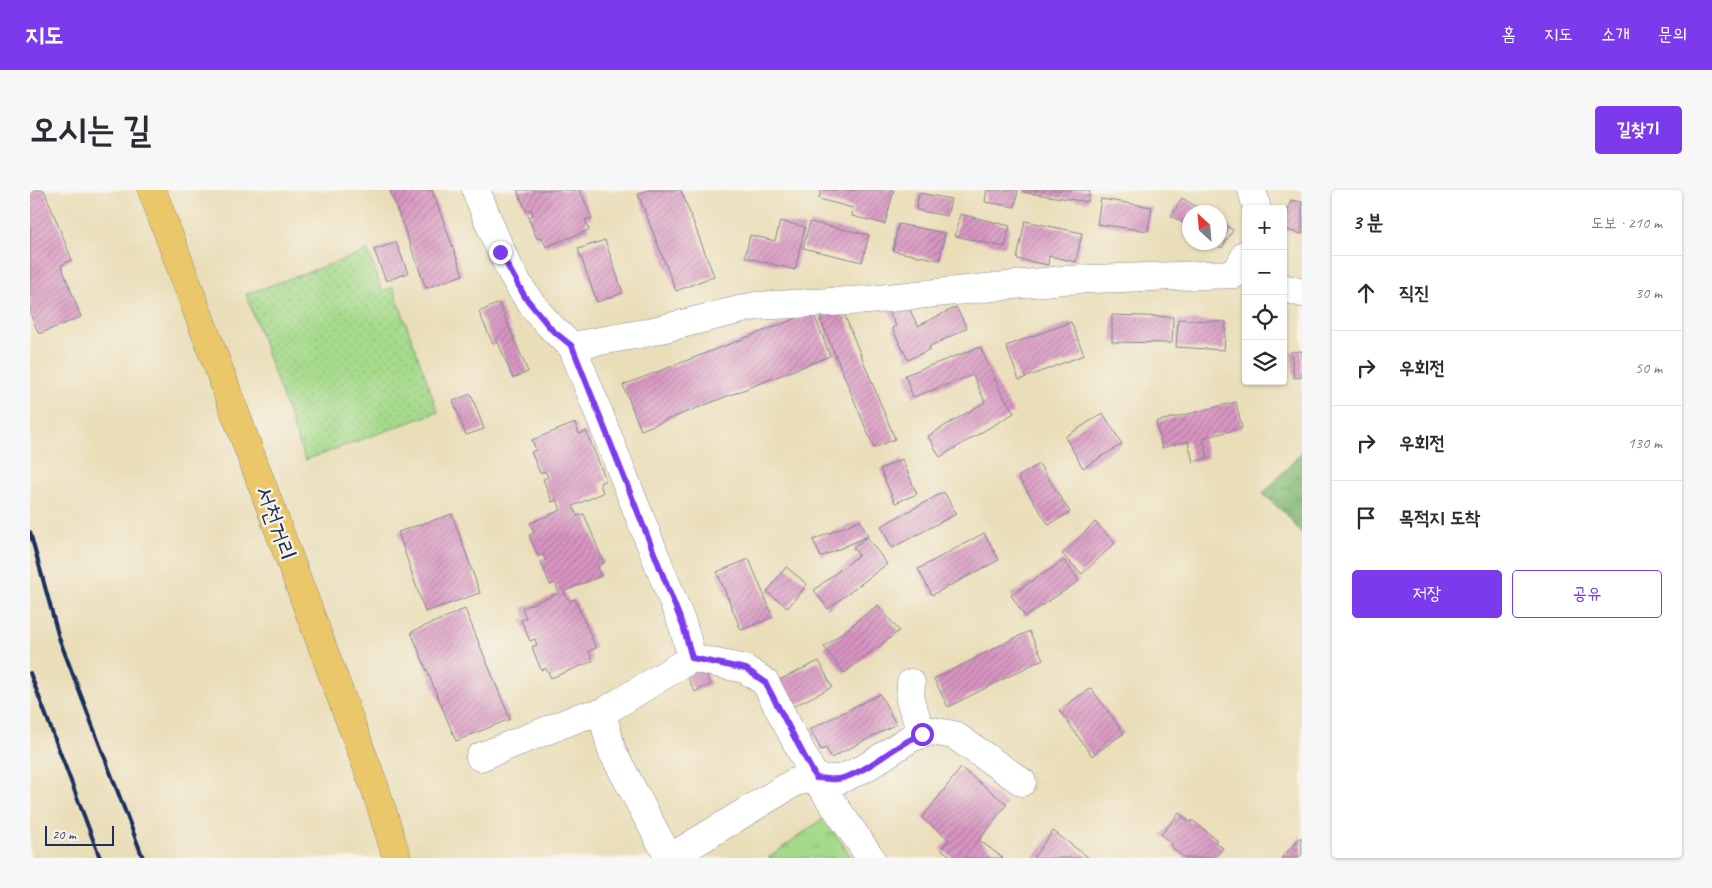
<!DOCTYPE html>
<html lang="ko">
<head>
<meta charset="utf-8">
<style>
  body { margin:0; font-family:Caveat,"Poor Story",sans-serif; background:#f7f7f7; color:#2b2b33 }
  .controls { position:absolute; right:15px; top:15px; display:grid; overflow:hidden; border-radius:5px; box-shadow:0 1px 4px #0004 }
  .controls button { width:45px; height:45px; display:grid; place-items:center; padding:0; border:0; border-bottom:1px solid #e1e1e2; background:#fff; color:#2b2b33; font:25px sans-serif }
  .compass { position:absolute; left:1152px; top:15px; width:45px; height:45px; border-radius:50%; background:#fff; box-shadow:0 1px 4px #0004; rotate:334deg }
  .scale { position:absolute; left:15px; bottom:12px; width:69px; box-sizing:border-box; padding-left:5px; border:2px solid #1b2f5e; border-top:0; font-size:14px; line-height:18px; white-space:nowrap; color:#1b2f5e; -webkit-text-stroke:4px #f7f3e8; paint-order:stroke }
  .stop { position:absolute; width:15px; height:15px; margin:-11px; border:4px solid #7c3aed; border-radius:50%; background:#fff }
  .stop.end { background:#7c3aed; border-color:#fff; box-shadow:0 1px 5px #0008 }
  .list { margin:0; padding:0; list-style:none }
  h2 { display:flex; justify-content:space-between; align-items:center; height:65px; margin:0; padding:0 20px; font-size:21px }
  h2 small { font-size:16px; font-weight:400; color:#7c7c81 }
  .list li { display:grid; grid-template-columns:32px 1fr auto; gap:15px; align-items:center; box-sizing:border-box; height:75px; padding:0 20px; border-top:1px solid #e1e1e2 }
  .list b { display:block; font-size:19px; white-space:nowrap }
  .list em { font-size:16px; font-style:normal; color:#7c7c81 }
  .actions { display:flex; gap:10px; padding:15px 20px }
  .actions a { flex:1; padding:11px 0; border:1px solid #7c3aed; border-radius:5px; text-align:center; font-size:18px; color:#7c3aed }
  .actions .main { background:#7c3aed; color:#fff }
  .icon { flex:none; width:28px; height:28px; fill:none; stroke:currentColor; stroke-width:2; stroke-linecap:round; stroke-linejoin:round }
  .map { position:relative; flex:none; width:1272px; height:668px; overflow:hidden; border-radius:5px }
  header { display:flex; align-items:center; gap:30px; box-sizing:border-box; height:70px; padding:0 25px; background:#7c3aed; color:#fff }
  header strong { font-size:24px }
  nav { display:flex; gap:28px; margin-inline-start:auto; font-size:18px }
  .intro { display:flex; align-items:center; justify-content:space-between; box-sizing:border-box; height:120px; padding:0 30px }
  h1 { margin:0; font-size:35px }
  .button { padding:12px 22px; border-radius:5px; background:#7c3aed; color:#fff; font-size:18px; font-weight:700 }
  main { display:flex; gap:30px; padding:0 30px }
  aside { flex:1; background:#fff; border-radius:5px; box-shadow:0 1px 4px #0004 }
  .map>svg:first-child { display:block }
  .grass { fill:url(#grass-tufts); stroke:#608474 }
  .forest { fill:url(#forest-crowns); stroke:#50746a }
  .park { fill:url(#park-dots); stroke:#608474 }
  .building { fill:url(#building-hatch) }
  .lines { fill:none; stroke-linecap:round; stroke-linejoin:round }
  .minor-casing { stroke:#82868c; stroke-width:29 }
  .major-casing { stroke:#82868c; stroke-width:29 }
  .minor { stroke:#fff; stroke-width:28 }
  .major { stroke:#eac769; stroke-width:28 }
  .rail { stroke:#1b2f5e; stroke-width:4 }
  .route { stroke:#7c3aed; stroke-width:6 }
  .labels { text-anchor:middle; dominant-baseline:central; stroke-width:4.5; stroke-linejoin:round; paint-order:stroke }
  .street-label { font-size:24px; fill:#1b2f5e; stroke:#f7f3e8 }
</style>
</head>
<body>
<header>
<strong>지도</strong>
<nav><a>홈</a><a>지도</a><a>소개</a><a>문의</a></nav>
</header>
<div class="intro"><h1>오시는 길</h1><a class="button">길찾기</a></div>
<main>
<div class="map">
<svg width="1272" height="668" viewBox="0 0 1272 668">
  <defs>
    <pattern id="grass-tufts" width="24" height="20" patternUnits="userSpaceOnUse" patternTransform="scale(1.25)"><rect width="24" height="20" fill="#a5da8b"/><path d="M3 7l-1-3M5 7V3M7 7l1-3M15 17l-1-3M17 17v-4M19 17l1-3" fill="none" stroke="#8dbb7a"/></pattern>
    <pattern id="forest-crowns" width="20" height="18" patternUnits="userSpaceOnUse" patternTransform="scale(1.25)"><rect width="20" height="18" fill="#84ba77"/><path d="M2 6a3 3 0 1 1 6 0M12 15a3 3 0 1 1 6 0" fill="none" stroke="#6b9865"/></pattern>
    <pattern id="park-dots" width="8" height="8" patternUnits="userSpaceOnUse" patternTransform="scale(1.25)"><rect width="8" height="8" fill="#a5da8b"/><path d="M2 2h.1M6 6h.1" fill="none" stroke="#8dbb7a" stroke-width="1.8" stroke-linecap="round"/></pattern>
    <pattern id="building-hatch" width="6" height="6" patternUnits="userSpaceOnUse" patternTransform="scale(1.25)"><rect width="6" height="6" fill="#d895c1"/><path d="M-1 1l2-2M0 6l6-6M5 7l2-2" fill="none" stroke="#ae7aa0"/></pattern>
  </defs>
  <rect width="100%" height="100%" fill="#f7f3e8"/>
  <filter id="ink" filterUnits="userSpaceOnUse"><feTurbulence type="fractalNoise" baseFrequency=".02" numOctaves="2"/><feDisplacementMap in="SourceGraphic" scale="10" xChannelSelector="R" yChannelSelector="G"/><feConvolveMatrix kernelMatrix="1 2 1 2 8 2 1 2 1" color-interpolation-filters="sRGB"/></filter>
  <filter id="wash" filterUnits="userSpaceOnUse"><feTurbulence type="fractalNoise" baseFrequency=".0096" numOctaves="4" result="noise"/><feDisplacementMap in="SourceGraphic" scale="20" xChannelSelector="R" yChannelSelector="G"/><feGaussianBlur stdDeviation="1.12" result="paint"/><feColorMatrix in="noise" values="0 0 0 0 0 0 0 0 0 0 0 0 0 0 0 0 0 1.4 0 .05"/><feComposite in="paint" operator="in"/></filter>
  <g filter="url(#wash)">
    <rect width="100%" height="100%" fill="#eadeb9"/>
    <!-- grass -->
    <path class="grass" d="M794,628l28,40h-84z"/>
    <!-- forest -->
    <path class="forest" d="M1272,262v83l-13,-18 -26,-23z"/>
    <!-- park -->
    <path class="park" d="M338,61l14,40 11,-4 45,125 -133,48 -59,-166z"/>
    <g id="blocks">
      <!-- building -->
      <path class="building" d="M0,0h14l28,70 -11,5 20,52 -42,17 -9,-21z
        M360,0h42l31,85 -37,13z
        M487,0h63l12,28 -7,2 4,10 -43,17 -4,-10 -5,2 -9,-22 5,-2 -2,-6 -5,2z
        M618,0h33l33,86 -38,15 -38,-97z
        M791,0h73l-9,34 -33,-8 1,-8 -34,-9z
        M957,0h31l-3,17 -30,-5z
        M993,0h67l-2,12 -65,-10z
        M889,3l32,6 -4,17 -31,-6z
        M1152,8l23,14h-15v15l-19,-11z
        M1071,9l51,8 -4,24 -51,-7z
        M1261,10l11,2v32l-19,-5z
        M930,24l50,12 -5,21 -50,-11z
        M750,31l25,6 -10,43 -50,-13 5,-22 25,6z
        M995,31l57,12 -6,29 -27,-6 -1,9 -31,-6z
        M780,32l59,13 -7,27 -59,-14z
        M1190,32l13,8 -11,18 -9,-6h7z
        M868,34l47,9 -5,27 -47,-9z
        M575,50l18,53 -26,9 -19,-53z
        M366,52l12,31 -22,8 -12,-31z
        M469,113l29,69 -15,6 -15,-36 -5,2 -14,-32z
        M926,117l11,21 -38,19 1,2 -22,11 -16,-32 4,-2 -8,-17 21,-1 9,18z
        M812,119l53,130 -21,9 -54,-130z
        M783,122l17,44 -189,74 -18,-45z
        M1082,125l61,2 -1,26 -60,-1z
        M1148,129l48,3 -2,28 -48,-3z
        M1041,132l13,33 -65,25 -13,-34z
        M950,157l21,45 13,21 -74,44 -12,-21 57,-34 -12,-27 -60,22 -8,-22z
        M1272,161v26l-8,1 -3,-26z
        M441,204l13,35 -18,6 -13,-34z
        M1206,212l6,26 -39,10 5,20 -15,4 -5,-21 -26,7 -6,-26z
        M1073,223l19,31 -39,24 -18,-31z
        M545,233l4,11 7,-3 20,49 -6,3 3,10 -30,13 4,10 7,-2 20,49 -7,3 4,10 -37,15 5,10 6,-2 21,49 -7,3 4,10 -42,17 -5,-10 -5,2 -9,-23 5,-2 -2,-6 -5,2 -9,-21 5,-2 -4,-10 37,-15 -4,-10 -5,2 -9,-23 5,-2 -3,-6 -5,2 -9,-21 5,-2 -4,-10 31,-13 -4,-10 -5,2 -9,-23 5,-2 -3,-6 -5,2 -9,-21 5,-2 -4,-10z
        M872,269l15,35 -22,9 -15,-34z
        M1009,274l31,48 -21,13 -31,-48z
        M914,302l12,22 -64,34 -11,-22z
        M422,324l28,79 -55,19 -27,-80z
        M830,330l8,16 -47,21 -8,-17z
        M1065,332l20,21 -33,31 -20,-20z
        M954,343l15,27 -67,35 -14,-26z
        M837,347l20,27 -59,45 -14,-19 45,-35 -6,-7z
        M719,369l24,58 -32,13 -24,-58z
        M1034,370l15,21 -54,36 -14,-22z
        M756,377l21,17 -19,24 -21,-16z
        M848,415l21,26 -55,42 -20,-26z
        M435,419l45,110 -54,22 -45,-109z
        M999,441l14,28 -95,48 -14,-28z
        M789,471l13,26 -40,20 -13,-27z
        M671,474l10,20 -16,8 -10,-20z
        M1061,498l33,45 -32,23 -33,-46z
        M850,504l16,30 -65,34 -5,-10 -5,2 -11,-21z
        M931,578l46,36 -28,36 24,18h-50l-12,-9 8,-10 -27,-21z
        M1149,623l12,10 1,-3 25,20 -2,2 8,6 -9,10h-29l-14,-11 2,-2 -12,-10z
        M1023,641l36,27h-56z
        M1271,647l1,21h-21z"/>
    </g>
  </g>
  <g filter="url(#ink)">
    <use href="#blocks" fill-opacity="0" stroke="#82868c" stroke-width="1"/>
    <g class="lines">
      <defs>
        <path id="minor" d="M446,0c25,63 42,112 96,156l73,-13 110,-27 113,-6 195,-20 172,-6 11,-20
          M1222,0l5,19
          M1253,98l19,5
          M662,468l53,11 20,13 50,96 56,80
          M881,493l-1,17 12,34
          M572,523l10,38 57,107
          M450,567l103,-41 19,-3 90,-55 -9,-32 -111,-280
          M640,668l125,-76 20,-4 26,1 24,-11 46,-30 21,-7 22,4 68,47"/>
        <path id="major" d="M122,0l223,598 22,70"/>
      </defs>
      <!-- minor casing -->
      <use href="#minor" class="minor-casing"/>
      <!-- major casing -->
      <use href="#major" class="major-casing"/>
      <!-- minor -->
      <use href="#minor" class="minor"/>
      <!-- major -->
      <use href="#major" class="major"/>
      <!-- rail -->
      <path class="rail" d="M0,342l29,106 84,220
        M0,483l70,185"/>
    </g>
  </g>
  <g class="lines" filter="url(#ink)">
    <!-- route -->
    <path class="route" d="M470,62l25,45 27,33 20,16 111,280 9,32 54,11 19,13 51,96c8,0 19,3 27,0 29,-9 51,-33 79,-44"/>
  </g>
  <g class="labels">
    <!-- street labels -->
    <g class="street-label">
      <text transform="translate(246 333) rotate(70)">서천거리</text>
    </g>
  </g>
</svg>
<div class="controls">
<button>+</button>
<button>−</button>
<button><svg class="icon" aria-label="locate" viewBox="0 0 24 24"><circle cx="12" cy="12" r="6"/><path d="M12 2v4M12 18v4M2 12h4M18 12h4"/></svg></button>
<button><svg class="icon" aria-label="layers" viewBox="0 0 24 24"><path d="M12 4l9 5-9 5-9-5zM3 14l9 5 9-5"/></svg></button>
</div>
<svg class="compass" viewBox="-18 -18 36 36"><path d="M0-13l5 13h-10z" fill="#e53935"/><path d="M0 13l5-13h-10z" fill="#7c7c81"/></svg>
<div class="scale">20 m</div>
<div class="stop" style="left:892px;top:544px"></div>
<div class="stop end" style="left:470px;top:62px"></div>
</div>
<aside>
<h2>3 분<small>도보 · 210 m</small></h2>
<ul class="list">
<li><svg class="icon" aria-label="ahead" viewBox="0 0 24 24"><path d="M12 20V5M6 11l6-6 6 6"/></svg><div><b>직진</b></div><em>30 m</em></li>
<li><svg class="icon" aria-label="right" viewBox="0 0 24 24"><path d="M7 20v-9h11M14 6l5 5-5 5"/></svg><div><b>우회전</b></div><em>50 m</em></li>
<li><svg class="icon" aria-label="right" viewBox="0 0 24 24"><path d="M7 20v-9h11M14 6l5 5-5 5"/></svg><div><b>우회전</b></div><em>130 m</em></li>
<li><svg class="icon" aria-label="arrive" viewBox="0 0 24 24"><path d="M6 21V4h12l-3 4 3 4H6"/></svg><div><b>목적지 도착</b></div></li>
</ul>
<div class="actions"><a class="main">저장</a><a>공유</a></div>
</aside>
</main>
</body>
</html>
